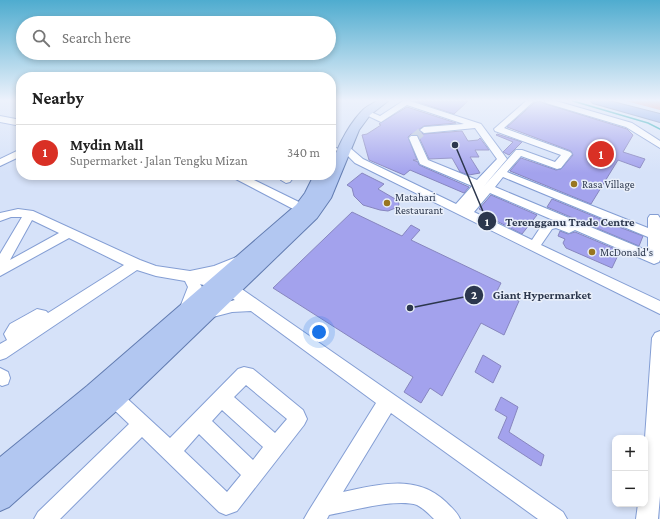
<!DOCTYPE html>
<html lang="en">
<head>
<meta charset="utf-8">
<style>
  body { margin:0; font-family:"Crimson Pro",serif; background:#f6f6f6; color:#222 }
  .controls { position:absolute; right:12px; bottom:12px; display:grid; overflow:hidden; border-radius:8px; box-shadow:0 2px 6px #0003 }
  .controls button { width:36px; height:36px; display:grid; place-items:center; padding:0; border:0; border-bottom:1px solid #e0e0e0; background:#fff; color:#222; font:20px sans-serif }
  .you { position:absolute; left:319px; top:332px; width:14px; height:14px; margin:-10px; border:3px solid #fff; border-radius:50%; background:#1a73e8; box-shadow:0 0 0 6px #1a73e833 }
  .badge { display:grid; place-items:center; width:26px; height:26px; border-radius:50%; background:#d93025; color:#fff; font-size:13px; font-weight:700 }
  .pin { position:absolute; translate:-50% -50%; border:2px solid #fff; box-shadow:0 1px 4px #0006 }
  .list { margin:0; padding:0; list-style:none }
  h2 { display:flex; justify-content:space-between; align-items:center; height:52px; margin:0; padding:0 16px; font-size:17px }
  h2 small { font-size:13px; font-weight:400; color:#767676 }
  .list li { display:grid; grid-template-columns:26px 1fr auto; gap:12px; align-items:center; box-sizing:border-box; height:56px; padding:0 16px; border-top:1px solid #e0e0e0 }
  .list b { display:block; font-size:15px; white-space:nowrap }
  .list p { margin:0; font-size:13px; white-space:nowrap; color:#767676 }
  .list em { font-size:13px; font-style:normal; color:#767676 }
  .icon { flex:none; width:22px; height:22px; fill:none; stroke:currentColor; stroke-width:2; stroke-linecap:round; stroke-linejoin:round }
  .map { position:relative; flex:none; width:660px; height:519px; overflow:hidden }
  .search { position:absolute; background:#fff; box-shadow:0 2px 6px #0003; left:16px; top:16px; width:320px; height:44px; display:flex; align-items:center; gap:10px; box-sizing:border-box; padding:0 14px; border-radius:22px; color:#767676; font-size:15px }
  .panel { position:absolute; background:#fff; box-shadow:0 2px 6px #0003; left:16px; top:72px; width:320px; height:108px; border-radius:16px }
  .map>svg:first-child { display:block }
  .green { fill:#e59892 }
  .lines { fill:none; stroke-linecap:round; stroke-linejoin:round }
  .stream { stroke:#0b9faa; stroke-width:1.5 }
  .building { fill:#a3a2ed; stroke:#8786bf }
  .minor-tunnel { stroke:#b4c0d7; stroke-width:9; stroke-dasharray:9 4.5; stroke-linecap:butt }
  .minor-casing { stroke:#849ed4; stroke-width:2 }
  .major-casing { stroke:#627cb1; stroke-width:2 }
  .highway-casing { stroke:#627cb1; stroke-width:2 }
  .minor { fill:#fff; fill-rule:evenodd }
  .major { fill:#b2c7f1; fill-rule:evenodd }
  .highway { fill:#7fa1e7; fill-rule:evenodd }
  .poi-dot { fill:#997620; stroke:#e9effa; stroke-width:1.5 }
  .labels { text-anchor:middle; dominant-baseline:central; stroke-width:3; stroke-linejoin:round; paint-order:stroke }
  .poi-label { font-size:11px; fill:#2c374d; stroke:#e9effa; text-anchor:start }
  .leader { fill:none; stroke:#2c374d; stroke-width:1.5 }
  .callout-dot { fill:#2c374d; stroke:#e9effa; stroke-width:1.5 }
  .mark-label { font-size:12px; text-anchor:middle; font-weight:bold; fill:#fff }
  .callout-label { font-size:12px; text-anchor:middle; font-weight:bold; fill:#2c374d; stroke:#e9effa; stroke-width:3; stroke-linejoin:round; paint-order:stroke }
</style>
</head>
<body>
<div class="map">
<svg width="660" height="519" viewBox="0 0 660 519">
  <rect width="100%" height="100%" fill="#d6e2f9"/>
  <!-- green -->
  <path class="green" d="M626,101h34v9z"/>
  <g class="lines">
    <!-- stream -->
    <path class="stream" d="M573,101l75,22 12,6"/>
  </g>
  <!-- building -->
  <path class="building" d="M415,101h53l-14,13z
    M539,101l7,3 81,25 6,6 -10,17 22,7 -5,9 -22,-8 -27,44 -81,-33 11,-13 35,12 5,-1 12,-14 -2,-4 -64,-24 27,-24z
    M407,107l49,16 -32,3 -6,4 5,4 39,-3 6,10 10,-1 2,-2 9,12h-14l4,7h-9l10,16 -11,2 -9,-3 -8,-14 -23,1 -11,-24 -7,-1 -3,3 9,23h-4l5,2 1,3 50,22 -5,6 -54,-23 -6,5 -35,-15 -7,-25 5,-1 14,-9 -2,-1 1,-1z
    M497,134l25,8 -13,13 -6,-3 10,-10 -17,-7z
    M362,173l22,11 -6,5 19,11 2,4 -1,3 -10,4 -8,-1 -17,-5 -9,-9 -2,-8 -5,-3z
    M491,195l46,20 -15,19 -37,-19 2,-2 -8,-4z
    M552,199l51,21 6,5 10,2 24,9 -4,10 -92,-39z
    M352,212l50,24 9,-11 9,5 -9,10 90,43 -4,8 22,10 -15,34 -23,-12 -39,73 -12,-8 -9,15 -17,-11 9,-15 -140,-89z
    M560,231l8,3 7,-2 45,19 -8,17 -46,-20 -3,-5 2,-4 -7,-3z
    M483,355l18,11 -8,17 -18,-11z
    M501,397l17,10 -9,25 35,23 -3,11 -43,-28 9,-21 -12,-7z"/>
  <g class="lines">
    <!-- minor-tunnel -->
    <path class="minor-tunnel" d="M414,138l10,-8"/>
    <defs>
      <path id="minor" d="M403,101h7l71,23 26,35 -23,27 32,-36h6l33,12 6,-7 -66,-24 -1,-2 32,-28h8l-30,27 66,24 2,2 -11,14 -4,1 -36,-13 -14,16 141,56v-10l2,-3h8l2,3v42l-1,2 -5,2 -79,-34 -6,3 -13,-5 -4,1 -11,16 119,56v13l-305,-151 -14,-14 2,-2h6l14,12 93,45 16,-18 -52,-22 -11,-26 2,-2h6l11,24 49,20 20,-21 -22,-31 -51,5 -4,-3 4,-3 40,-3 -57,-19 -26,17 -19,-9 4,-3 14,6zM503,177l145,60v14l-153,-64zM490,193l63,27 -9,2 -12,18 -58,-28z
        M545,101h11l76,22 28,18v7l-34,-21 -80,-24z
        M0,116l21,4v6l-21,-4z
        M331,145l7,4 -2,2h-5z
        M21,149v7l-21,10v-7z
        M231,175h13l61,30 2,3 -2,3h-8l-65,-34z
        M285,175h10l-5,7 -4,1 -5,-3z
        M18,209l15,2 107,49 16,6 34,5 24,-5 25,-10 5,2 2,3 -2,3 -30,13 22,8 23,16 304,211 4,7h-29l-147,-106 -48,79c37,-8 74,-18 103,10 6,6 11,10 14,17h-26c-5,-5 -11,-11 -17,-14 -21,-7 -66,6 -88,10l-2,4h-23l4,-7 68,-109 -125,-92 -19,1 -23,6 -5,-2 -2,-4 2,-4 31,-8 -20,-12 -15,-4 2,3 -11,27 -5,2 -5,-2 -2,-4 9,-23 -3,-6 -29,-5 -19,-6 -131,88 -6,2v-16l7,-4 -3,-6 6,-10 27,-15 9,2 2,2 76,-48 -55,-27 -69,38v-22l22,-37h-11l-11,4v-8zM32,220l27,13 -49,27z
        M660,331v165l-2,23h-22l2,-15h7v-66l7,-100 3,-5z
        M244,367l9,2 50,41 4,9 -3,6 -67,86 -11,4 -7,-3 -77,-75 -82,82h-26l4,-7 91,-88 -21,-20 -3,-6 3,-6 6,-3 6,3 50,46 68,-69zM246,385l41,34 -12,14 -41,-36zM222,410l41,37 -10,13 -41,-39zM199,434l42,41 -14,17 -43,-41z
        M0,368l8,4 2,6 -2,6 -6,2 -2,-1z"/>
      <path id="major" d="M377,101h11l-18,14 -11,15 -28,68 -14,20 -195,188 -113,101 -9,4v-54l87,-71 209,-181 9,-12 9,-18h17c0,-19 17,-49 30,-63 4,-5 11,-8 16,-11z"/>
      <path id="highway" d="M591,101h18l51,13v8l-67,-19z"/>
    </defs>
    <!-- minor casing -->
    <use href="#minor" class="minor-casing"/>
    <!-- major casing -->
    <use href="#major" class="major-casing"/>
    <!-- highway casing -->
    <use href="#highway" class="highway-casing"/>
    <!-- minor -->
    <use href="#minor" class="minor"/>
    <!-- major -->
    <use href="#major" class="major"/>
    <!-- highway -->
    <use href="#highway" class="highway"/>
  </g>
  <!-- sky -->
  <linearGradient id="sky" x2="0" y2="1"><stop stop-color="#4faccf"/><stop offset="0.58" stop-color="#edf2fc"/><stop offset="1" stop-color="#edf2fc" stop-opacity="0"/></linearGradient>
  <rect width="660" height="173" fill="url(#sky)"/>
  <!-- markers -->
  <g class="poi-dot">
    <circle cx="574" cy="184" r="4"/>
    <circle cx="387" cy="203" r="4"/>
    <circle cx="592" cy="252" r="4"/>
  </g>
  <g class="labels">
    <!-- poi labels -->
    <g class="poi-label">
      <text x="582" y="184">Rasa Village</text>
      <text x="395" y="197">Matahari<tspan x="395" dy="13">Restaurant</tspan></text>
      <text x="600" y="252">McDonald's</text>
    </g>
  </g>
  <!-- callouts -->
  <path class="leader" d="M455 145L487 221M410 308L474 295"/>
  <g class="callout-dot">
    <circle cx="455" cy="145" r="4"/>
    <circle cx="410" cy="308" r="4"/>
    <circle cx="487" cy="221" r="10"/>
    <circle cx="474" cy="295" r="10"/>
  </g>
  <g class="mark-label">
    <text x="487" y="226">1</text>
    <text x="474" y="299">2</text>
  </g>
  <g class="callout-label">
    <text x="570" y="226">Terengganu Trade Centre</text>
    <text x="542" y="299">Giant Hypermarket</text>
  </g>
</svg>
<div class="controls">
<button>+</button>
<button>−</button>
</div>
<div class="you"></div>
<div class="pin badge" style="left:601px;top:154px">1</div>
<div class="search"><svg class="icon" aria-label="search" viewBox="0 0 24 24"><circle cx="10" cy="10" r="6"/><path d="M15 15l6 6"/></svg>Search here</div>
<section class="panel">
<h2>Nearby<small></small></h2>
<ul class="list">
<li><span class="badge">1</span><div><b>Mydin Mall</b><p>Supermarket · Jalan Tengku Mizan</p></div><em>340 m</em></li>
</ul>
</section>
</div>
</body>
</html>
